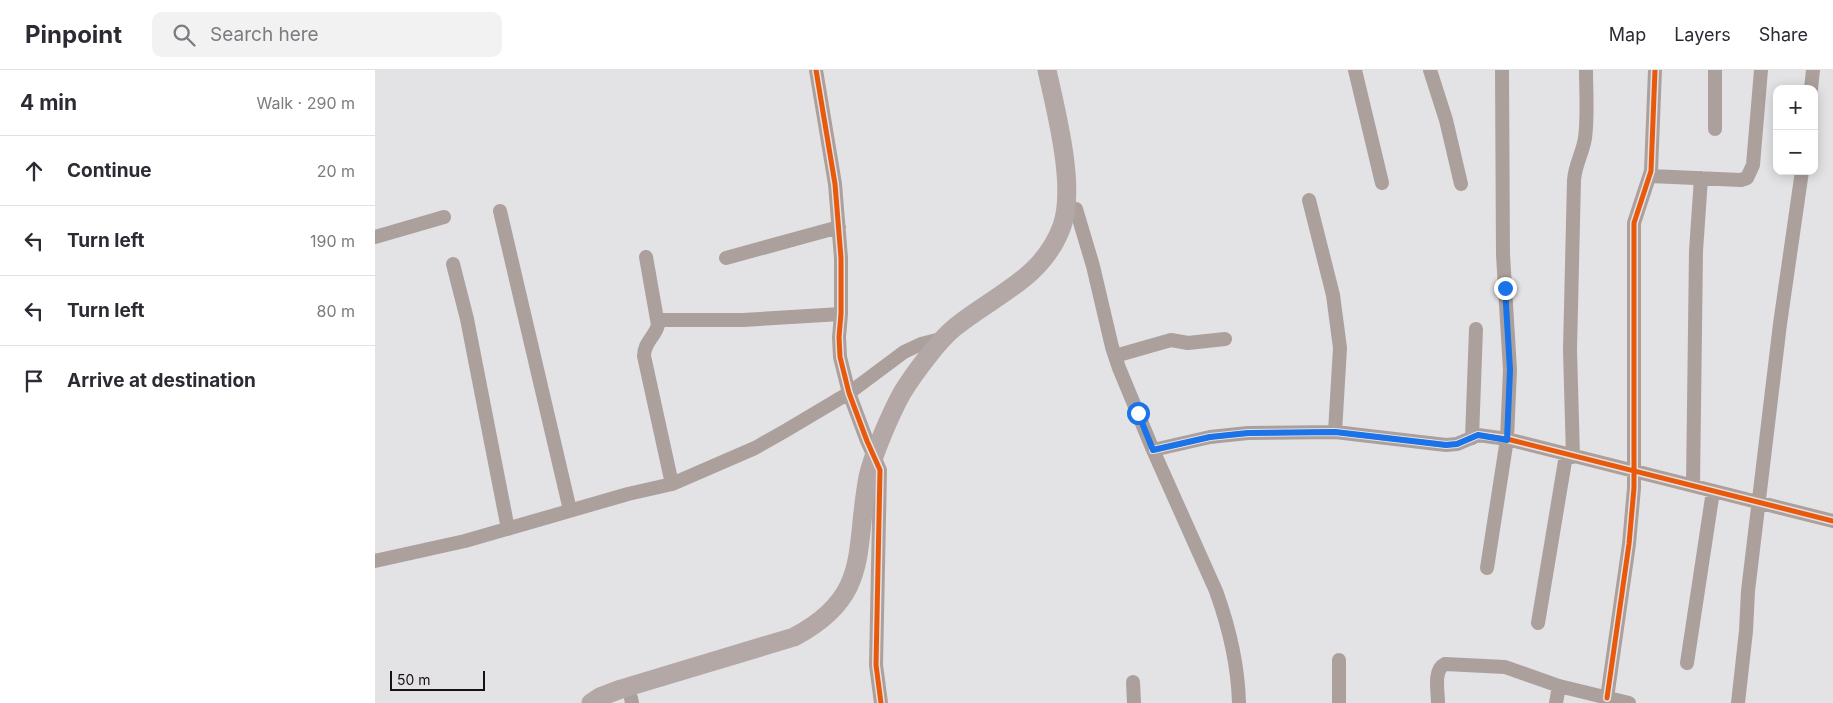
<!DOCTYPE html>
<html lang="en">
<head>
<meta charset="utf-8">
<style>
  body { margin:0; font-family:Inter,sans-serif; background:#f2f2f3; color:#2b2b33 }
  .controls { position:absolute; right:15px; top:15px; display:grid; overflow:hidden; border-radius:10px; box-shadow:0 2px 12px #0003 }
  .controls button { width:45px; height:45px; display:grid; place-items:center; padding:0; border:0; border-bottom:1px solid #e1e1e2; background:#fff; color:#2b2b33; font:25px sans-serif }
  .scale { position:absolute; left:15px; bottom:12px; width:95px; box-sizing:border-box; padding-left:5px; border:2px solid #131213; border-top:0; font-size:14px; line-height:18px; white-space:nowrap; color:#131213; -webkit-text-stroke:4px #e3e1e5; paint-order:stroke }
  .stop { position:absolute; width:15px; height:15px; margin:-11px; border:4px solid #1a73e8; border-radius:50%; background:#fff }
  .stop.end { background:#1a73e8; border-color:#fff; box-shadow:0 1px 5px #0008 }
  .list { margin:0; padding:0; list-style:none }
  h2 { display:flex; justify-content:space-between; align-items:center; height:65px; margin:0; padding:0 20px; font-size:21px }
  h2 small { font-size:16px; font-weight:400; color:#7c7c81 }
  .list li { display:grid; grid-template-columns:32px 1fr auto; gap:15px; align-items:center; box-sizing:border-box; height:70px; padding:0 20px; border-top:1px solid #e1e1e2 }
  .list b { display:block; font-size:19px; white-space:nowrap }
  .list em { font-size:16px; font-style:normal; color:#7c7c81 }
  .icon { flex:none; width:28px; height:28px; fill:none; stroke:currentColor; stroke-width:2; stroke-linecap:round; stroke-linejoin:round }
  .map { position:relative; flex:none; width:1458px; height:633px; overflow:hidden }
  header { display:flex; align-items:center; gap:30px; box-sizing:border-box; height:70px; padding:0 25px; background:#fff; border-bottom:1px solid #e1e1e2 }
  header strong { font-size:24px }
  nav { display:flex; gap:28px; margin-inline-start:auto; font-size:18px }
  .search { width:350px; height:45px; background:#f2f2f3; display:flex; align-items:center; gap:12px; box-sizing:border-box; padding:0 18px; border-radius:10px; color:#7c7c81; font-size:19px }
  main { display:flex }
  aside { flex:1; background:#fff }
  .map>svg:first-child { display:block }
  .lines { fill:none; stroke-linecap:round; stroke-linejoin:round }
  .street { stroke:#aca09d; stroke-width:14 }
  .secondary { stroke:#b3a8a6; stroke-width:19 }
  .cycleway-casing { stroke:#e3e1e5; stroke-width:8 }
  .cycleway { stroke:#e8590c; stroke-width:5 }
  .route { stroke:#1a73e8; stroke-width:6 }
</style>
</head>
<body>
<header>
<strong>Pinpoint</strong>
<div class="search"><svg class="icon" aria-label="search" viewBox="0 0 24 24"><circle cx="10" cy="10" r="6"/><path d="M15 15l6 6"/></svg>Search here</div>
<nav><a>Map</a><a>Layers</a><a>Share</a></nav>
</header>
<main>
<aside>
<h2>4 min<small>Walk · 290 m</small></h2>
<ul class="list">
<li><svg class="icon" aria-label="ahead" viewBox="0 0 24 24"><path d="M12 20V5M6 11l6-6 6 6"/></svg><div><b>Continue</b></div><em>20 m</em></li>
<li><svg class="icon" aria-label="left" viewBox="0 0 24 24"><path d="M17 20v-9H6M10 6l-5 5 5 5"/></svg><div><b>Turn left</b></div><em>190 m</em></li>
<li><svg class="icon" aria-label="left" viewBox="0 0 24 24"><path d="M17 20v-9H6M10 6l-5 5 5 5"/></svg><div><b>Turn left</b></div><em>80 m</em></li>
<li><svg class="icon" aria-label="arrive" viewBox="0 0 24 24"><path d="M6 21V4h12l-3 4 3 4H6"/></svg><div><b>Arrive at destination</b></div></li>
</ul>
</aside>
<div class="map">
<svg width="1458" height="633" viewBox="0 0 1458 633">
  <rect width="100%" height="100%" fill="#e3e2e4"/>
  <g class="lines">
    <!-- street -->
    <path class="street" d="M441,0l19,114 6,74v56l-2,23 1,20 9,36 18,48 13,29 -4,195 5,38
      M980,0l27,113
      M1055,0l16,50 15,64
      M1436,19l2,-19
      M1340,59v-59
      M1275,106l91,4 6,-2 6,-13 8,-95
      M934,130l24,95 7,53 -5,84
      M701,139l17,57 19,81 7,21 34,82 63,141c13,36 22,73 23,112
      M125,141l70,299
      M0,167l69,-20
      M271,187l12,68c-3,12 -14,17 -14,31l28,128
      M351,188l113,-31
      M78,194l14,55 41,210
      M282,250h86l98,-6
      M740,286l56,-16 17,3 37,-4
      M1097,368l4,-109
      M778,380l57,-13 38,-4 87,-1 111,13 11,-1 21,-9 29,4 326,82
      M1198,387l-3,-107 4,-170c1,-15 9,-28 11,-42 3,-22 1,-46 1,-68
      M1318,415l3,-234 5,-73
      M0,491l90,-20 163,-47 44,-10 83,-36 30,-17 64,-38 55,-41 17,-8 24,-6
      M1112,498l20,-129 3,-69 -7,-115 -1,-185
      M1163,553l28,-168
      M1312,593l26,-172
      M758,612l1,21
      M256,628l1,5
      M1232,628l22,-154 5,-56v-265l17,-52 4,-101
      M964,633v-43
      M1063,633c0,-12 -5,-33 7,-39l60,3 54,19 70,17
      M1181,633l3,-17
      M1363,633l8,-72 2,-40 32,-267 22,-153"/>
    <!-- secondary -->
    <path class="secondary" d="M216,633l9,-6 21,-8 173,-52c78,-41 60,-87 74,-160 5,-23 23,-64 34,-84 11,-18 36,-52 52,-65 40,-33 89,-49 108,-102 14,-40 -6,-114 -15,-156"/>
    <defs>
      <path id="cycleway" d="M441,0l19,114 6,74v56l-2,23 1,20 9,36 18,48 13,29 -4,195 5,38
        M778,380l57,-13 38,-4 87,-1 111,13 11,-1 21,-9 29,4 326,82
        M1232,628l22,-154 5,-56v-265l17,-52 4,-101"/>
    </defs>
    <!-- cycleway casing -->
    <use href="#cycleway" class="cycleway-casing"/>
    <!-- cycleway -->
    <use href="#cycleway" class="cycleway"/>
  </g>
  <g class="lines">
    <!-- route -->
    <path class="route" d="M763,343l15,37 57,-13 38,-4 87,-1 111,13 11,-1 21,-9 29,5 3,-70 -5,-82"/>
  </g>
</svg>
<div class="controls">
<button>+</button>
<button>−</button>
</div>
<div class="scale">50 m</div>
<div class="stop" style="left:763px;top:343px"></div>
<div class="stop end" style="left:1130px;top:218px"></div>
</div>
</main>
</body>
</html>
